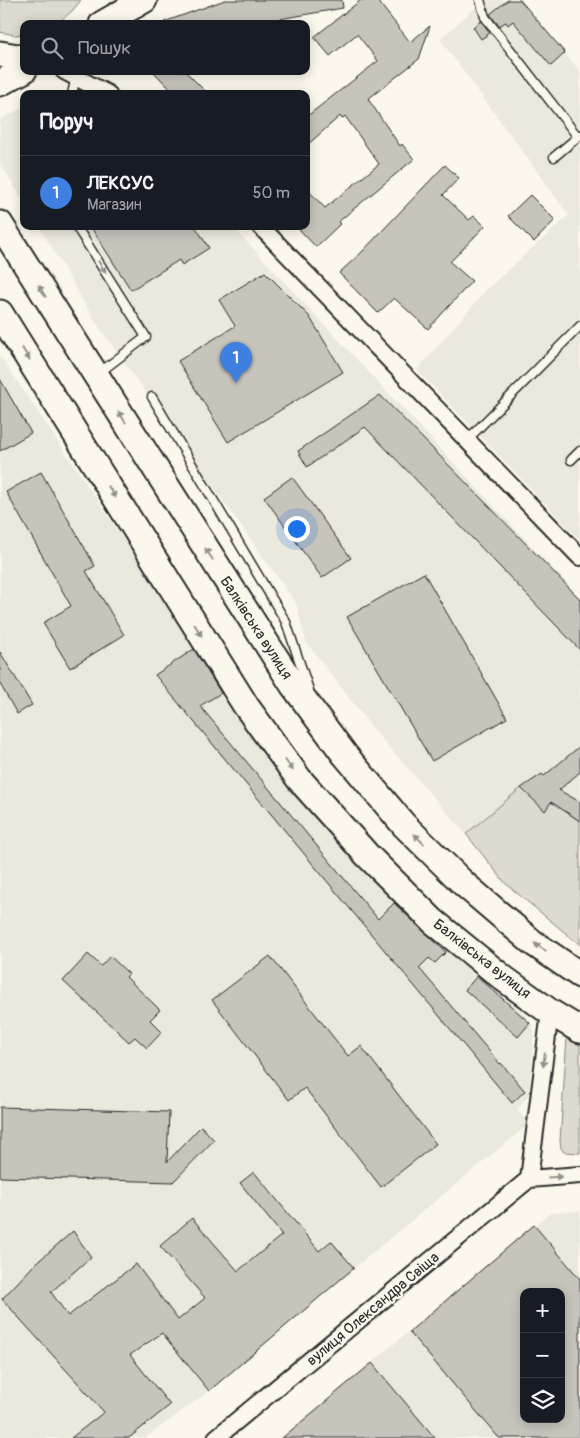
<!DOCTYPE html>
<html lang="uk">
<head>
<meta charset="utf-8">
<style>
  body { margin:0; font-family:Pangolin,sans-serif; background:#242831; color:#f1f3f6 }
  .controls { position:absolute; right:15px; bottom:15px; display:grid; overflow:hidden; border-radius:10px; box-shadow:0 2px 12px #0003 }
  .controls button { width:45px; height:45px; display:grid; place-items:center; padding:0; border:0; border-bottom:1px solid #363941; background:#171b24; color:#f1f3f6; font:25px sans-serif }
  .you { position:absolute; left:296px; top:528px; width:18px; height:18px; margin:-12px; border:4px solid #fff; border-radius:50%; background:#1a73e8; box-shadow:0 0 0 8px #1a73e833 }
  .badge { display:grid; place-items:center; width:32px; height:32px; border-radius:50%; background:#d93025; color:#fff; font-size:16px; font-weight:700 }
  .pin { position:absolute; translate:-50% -41px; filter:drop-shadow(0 1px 2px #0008) }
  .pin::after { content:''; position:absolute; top:26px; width:18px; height:15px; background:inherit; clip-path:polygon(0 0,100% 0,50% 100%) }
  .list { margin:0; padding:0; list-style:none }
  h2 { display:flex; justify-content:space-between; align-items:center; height:65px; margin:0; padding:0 20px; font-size:21px }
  h2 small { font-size:16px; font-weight:400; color:#9ea1a6 }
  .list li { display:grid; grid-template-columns:32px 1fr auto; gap:15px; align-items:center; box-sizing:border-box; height:75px; padding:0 20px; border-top:1px solid #363941 }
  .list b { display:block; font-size:19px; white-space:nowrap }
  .list p { margin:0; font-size:16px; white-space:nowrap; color:#9ea1a6 }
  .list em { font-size:16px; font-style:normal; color:#9ea1a6 }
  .icon { flex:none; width:28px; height:28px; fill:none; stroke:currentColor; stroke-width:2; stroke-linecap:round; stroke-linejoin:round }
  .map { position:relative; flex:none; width:580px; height:1438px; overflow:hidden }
  .search { position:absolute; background:#171b24; box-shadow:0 2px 12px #0003; left:20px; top:20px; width:290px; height:55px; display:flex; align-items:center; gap:12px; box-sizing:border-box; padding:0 18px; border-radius:10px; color:#9ea1a6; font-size:19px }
  .panel { position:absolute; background:#171b24; box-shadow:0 2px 12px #0003; left:20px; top:90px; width:290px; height:140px; border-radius:10px }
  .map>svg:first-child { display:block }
  .built { fill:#ebe8de; fill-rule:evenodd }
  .green { fill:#dddad0; stroke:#84827e }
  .building { fill:#c7c4bc; stroke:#2b2b2b; fill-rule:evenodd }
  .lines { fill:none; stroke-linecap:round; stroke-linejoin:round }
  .service-casing { stroke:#2b2b2b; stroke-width:11 }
  .minor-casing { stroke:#2b2b2b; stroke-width:20 }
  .primary-casing { stroke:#2b2b2b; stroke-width:29 }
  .service { stroke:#fbf7ec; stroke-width:8 }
  .minor { stroke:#fbf7ec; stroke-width:16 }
  .primary { stroke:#fbf7ec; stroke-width:25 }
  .oneway { fill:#93918c }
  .labels { text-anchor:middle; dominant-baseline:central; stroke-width:5; stroke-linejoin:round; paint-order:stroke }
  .street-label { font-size:15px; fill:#2b2b2b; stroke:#fbf7ec }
</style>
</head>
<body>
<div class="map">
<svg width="580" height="1438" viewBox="0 0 580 1438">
  <rect width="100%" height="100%" fill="#fbf7ec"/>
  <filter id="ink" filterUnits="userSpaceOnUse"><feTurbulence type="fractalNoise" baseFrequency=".02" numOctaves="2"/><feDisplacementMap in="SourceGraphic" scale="10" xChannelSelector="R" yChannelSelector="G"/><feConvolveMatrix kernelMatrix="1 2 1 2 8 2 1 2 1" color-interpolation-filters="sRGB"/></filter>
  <g filter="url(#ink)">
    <!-- built -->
    <path class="built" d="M484,0h36l60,71v469l-163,-170 71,-82 81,-73 -129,-176z
      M24,107v95l-24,-39v-43z
      M39,226h193l348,372v223l-59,-32 -55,45 -92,-104 -68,-88 -10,-39 -199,-279z
      M0,356l167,247 93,143 23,33 60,70 78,78 101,84 10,13 2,9 -5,62 -12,15 12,14 -202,166 -118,101 -64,47h-145z
      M580,1211v227h-298l268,-225zM524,1292h37v127h-37z"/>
    <!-- green -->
    <path class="green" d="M0,0h81l-8,10 -16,14h-33v10l-9,1 -15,-3z
      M521,788l30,14 29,19v124l-74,-61 -40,-50z
      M567,1037l13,8v108l-16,-1 -3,-4 -1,-7z"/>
    <!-- building -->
    <path class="building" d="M225,0h117l1,8 -63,11v2l-11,3h-104l-1,-2z
      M361,0h16l33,42 20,-16 -11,33 -51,40 32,47 2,-2 12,15 -76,63 2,2 -24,23 -20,-21h10v-38l19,20 54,-44 -34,-48 -3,3 -2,-3 -34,30v-29l72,-56 -21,-27 -27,22 -16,-19z
      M508,0h12l45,53 -14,13 -38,-45 -5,4 -2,-3 -7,4 -9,-12z
      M481,21l9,12 -9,6 -8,-12z
      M153,71h32l23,23h-33z
      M445,165l14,13 -16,17 26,25 5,-4 11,10 -35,36 22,19 -44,48 -34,-31 -16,15 -39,-40 22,-20z
      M530,195l25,25 -21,22 -26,-26z
      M90,226h105l14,22 -27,17 -3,-5 -48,30z
      M265,272l44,44 34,56 -115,70 -50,-81 57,-35 -16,-26z
      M0,379l31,54 -31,18z
      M380,395l200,204v51l-215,-223 -58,40 -9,-16z
      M41,472l54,94 -9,5 38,64 -54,33 -27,-45 28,-17 -65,-114z
      M292,477l59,81 -29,20 -58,-81z
      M424,573l83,145 -75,43 -85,-144z
      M194,649l27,44 -21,13 178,213 16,-16 52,49 -11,11 -6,-5 -10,10 81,96 1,-1 24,28 -13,12 -357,-428z
      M0,652l32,53 -15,9 -17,-30z
      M580,746v26l-21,18 21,12v19l-29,-19 -6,9 -24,-23 21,-14 2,2z
      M88,954l13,12 9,-10 19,18 -3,3 34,33 -10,10 12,12 -15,16 -12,-11 -6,5 -66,-61z
      M270,956l78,100 13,-10 75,98 -55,43 -76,-99 -16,12 -77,-100z
      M477,976l53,47 -12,14 -53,-47z
      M0,1107l169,5 -2,50 34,-36 13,14 -41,42 -173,-5z
      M254,1172l65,79 12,-10 23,27 -145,123 -47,-58 -32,22 40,50 -41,33h-58l33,-26 -102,-113 31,-33 40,-35 18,26 -40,35 17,24 68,-52 42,56 27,-22 -45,-52 32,-28 46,53 44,-36 -42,-52z
      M534,1225l46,54v159h-81l-90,-106zM524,1292h37v127h-37z
      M372,1363l63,75h-153z"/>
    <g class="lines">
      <defs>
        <path id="service" d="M480,0l5,17 93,120
          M72,94l4,-18
          M554,157l26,-22
          M76,226l70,111 -47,36
          M152,397l134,225 23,68
          M467,440l113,-114
          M571,460l9,-9"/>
        <path id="minor" d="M64,71l44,23
          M260,226l320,331
          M529,1179l21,-167
          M529,1179l51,-4
          M216,1438l313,-259"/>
        <path id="primary" d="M102,24l42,-24
          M0,54l24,4
          M0,83l24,-13
          M0,224l293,461 52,70 59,70 60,59 68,58 48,33
          M0,313l246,393 53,73 68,76 66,66 70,57 47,34 30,18"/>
      </defs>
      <!-- service casing -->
      <use href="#service" class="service-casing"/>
      <!-- minor casing -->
      <use href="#minor" class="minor-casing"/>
      <!-- primary casing -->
      <use href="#primary" class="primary-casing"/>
      <!-- service -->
      <use href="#service" class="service"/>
      <!-- minor -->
      <use href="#minor" class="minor"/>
      <!-- primary -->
      <use href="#primary" class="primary"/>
    </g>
    <!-- one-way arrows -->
    <defs><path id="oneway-solid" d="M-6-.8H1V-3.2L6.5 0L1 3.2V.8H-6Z" transform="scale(1.25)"/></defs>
    <g class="oneway">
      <use href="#oneway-solid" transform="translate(102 267) rotate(58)"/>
      <use href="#oneway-solid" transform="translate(42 291) rotate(-122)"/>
      <use href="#oneway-solid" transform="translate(26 354) rotate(58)"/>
      <use href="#oneway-solid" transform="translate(122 417) rotate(-123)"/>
      <use href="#oneway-solid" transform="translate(112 492) rotate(58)"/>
      <use href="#oneway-solid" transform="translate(209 554) rotate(-123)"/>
      <use href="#oneway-solid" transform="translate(198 630) rotate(58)"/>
      <use href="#oneway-solid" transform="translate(289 765) rotate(53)"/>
      <use href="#oneway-solid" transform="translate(419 839) rotate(-135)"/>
      <use href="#oneway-solid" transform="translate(540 947) rotate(-146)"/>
      <use href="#oneway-solid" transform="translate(544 1060) rotate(97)"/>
      <use href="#oneway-solid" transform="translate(555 1177) rotate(-4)"/>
    </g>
  </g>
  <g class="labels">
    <!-- street labels -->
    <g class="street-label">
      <text transform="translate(256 628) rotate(57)">Балківська вулиця</text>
      <text transform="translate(482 959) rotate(38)">Балківська вулиця</text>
      <text transform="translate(373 1309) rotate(-40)">вулиця Олександра Свіща</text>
    </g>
  </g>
</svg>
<div class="controls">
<button>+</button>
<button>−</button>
<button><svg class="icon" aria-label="layers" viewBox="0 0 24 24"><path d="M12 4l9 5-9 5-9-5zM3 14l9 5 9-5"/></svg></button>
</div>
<div class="you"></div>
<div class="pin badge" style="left:236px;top:383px;background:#3f7fe0">1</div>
<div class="search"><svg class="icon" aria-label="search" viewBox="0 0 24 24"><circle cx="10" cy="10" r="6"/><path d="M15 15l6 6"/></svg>Пошук</div>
<section class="panel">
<h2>Поруч<small></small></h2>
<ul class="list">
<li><span class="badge" style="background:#3f7fe0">1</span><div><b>ЛЕКСУС</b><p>Магазин</p></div><em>50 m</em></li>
</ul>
</section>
</div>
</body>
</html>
